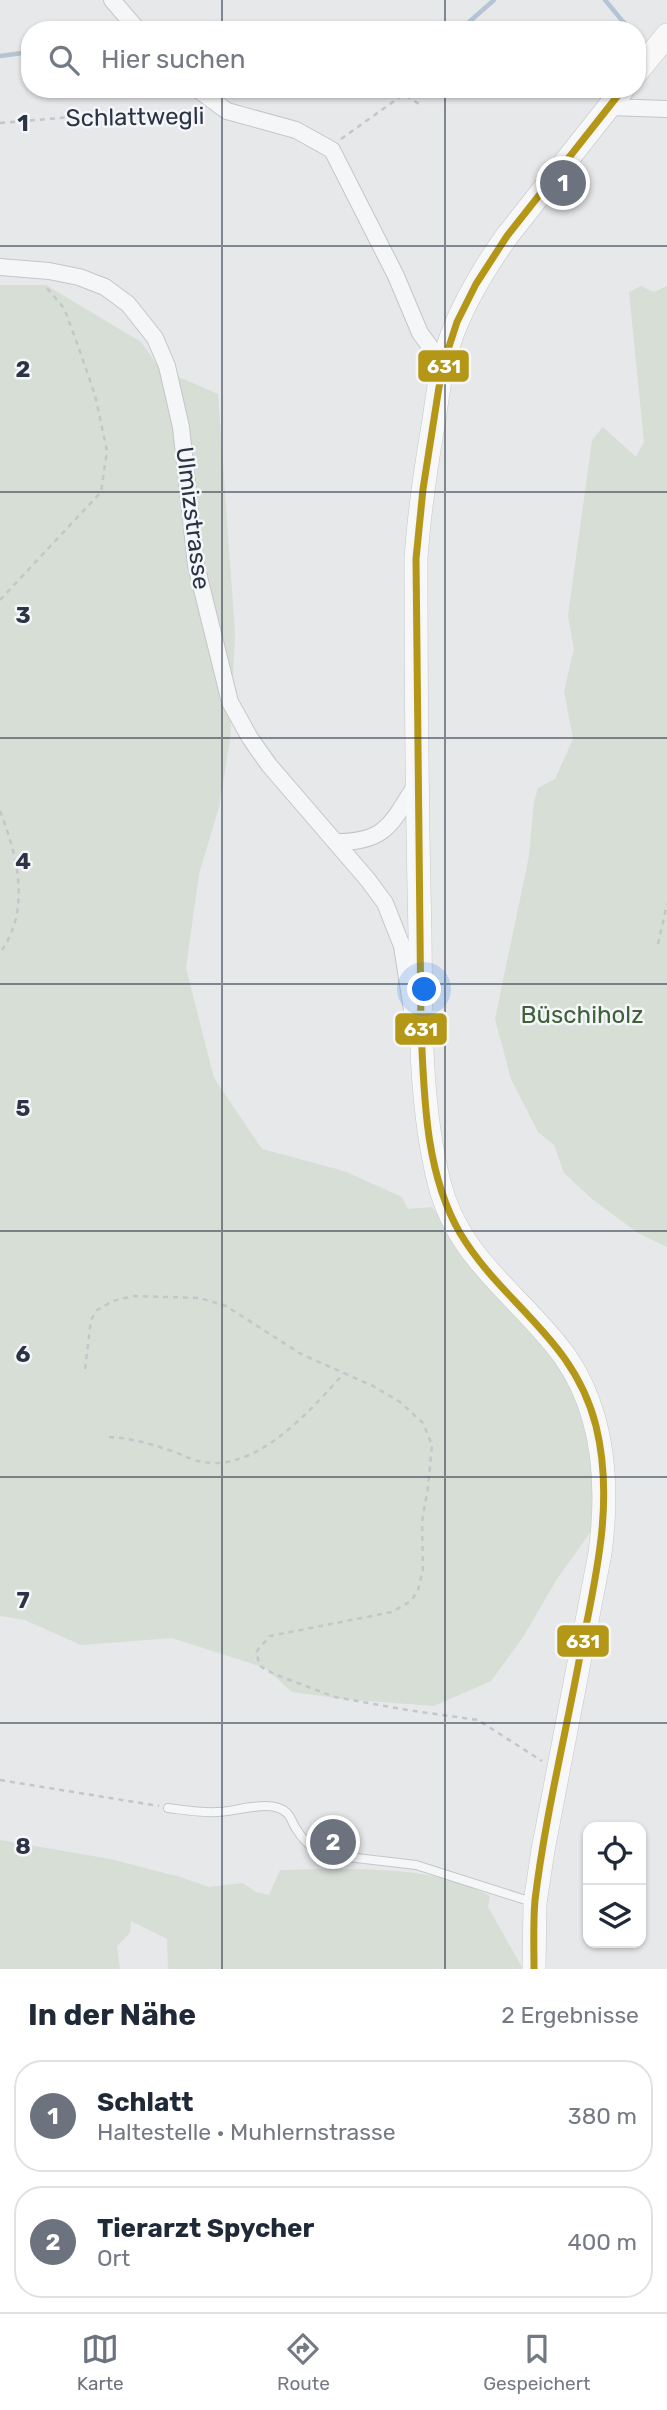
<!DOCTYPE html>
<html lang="de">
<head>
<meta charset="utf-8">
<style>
  body { margin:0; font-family:Rubik,sans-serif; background:#f6f6f7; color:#1f2937 }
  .controls { position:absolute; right:21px; bottom:21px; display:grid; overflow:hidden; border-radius:14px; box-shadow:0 2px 5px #0004 }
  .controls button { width:63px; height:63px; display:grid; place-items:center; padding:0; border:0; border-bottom:2px solid #e0e1e3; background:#fff; color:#1f2937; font:35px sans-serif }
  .you { position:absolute; left:425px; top:990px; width:24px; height:24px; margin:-18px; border:5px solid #fff; border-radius:50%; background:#1a73e8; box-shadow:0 0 0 10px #1a73e833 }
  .badge { display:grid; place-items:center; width:46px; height:46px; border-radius:50%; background:#6c737f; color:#fff; font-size:23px; font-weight:700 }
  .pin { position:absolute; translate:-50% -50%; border:4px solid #fff; box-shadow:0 2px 7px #0006 }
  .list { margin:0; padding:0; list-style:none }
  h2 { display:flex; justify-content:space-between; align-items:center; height:91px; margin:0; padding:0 28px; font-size:30px }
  h2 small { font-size:23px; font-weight:400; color:#747a83 }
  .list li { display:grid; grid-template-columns:46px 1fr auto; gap:21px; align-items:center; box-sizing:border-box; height:112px; margin:0 14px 14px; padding:0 14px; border:2px solid #e0e1e3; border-radius:28px }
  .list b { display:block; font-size:26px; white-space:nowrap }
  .list p { margin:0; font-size:23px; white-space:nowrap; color:#747a83 }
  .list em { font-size:23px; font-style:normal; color:#747a83 }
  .icon { flex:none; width:38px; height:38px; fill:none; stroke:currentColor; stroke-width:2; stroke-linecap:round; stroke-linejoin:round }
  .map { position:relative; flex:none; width:667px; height:1969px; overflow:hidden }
  .search { position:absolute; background:#fff; box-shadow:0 2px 5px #0004; left:21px; right:21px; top:21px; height:77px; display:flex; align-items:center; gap:18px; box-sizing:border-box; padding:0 24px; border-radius:28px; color:#747a83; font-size:26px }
  .sheet { height:343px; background:#fff }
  nav { display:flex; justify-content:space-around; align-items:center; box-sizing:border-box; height:98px; border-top:2px solid #e0e1e3; background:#fff; font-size:19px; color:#747a83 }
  nav a { display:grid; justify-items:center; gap:4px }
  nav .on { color:#6c737f }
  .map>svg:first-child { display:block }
  .green { fill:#d6ded6 }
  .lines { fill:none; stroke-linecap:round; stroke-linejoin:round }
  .stream { stroke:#b4c4d5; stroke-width:4.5 }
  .lane-casing { stroke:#c4c6c8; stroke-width:10 }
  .street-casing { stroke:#c4c6c8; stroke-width:18 }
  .secondary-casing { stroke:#c4c6c8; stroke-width:24 }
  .path { stroke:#c5c6ca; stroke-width:2.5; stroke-dasharray:5 5; stroke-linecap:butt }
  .lane { stroke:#f5f6f7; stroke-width:8 }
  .street { stroke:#f5f6f7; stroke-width:16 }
  .secondary { stroke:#f8f8f8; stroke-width:23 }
  .bus-1-casing { stroke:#f4f6f9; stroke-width:12 }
  .bus-1 { stroke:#b59718; stroke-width:7 }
  .grid { fill:none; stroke:#2b3445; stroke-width:2; stroke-opacity:0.55 }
  .labels { text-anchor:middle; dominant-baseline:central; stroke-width:5; stroke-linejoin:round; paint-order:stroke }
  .street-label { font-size:24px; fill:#2b3445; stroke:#f4f6f9 }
  .park-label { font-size:24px; fill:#3f6138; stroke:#f4f6f9 }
  .grid-label { font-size:23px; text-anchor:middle; font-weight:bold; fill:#2b3445; stroke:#f4f6f9; stroke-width:5; stroke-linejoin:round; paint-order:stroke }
  .line-badge { stroke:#f4f6f9; stroke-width:2.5 }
  .badge-label { font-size:19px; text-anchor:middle; font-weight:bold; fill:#fff }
</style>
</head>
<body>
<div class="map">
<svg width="667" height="1969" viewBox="0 0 667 1969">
  <rect width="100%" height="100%" fill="#e6e8ea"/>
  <!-- green -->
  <path class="green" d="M0,285h46l95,57 19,27 58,25 17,239 -5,107 -11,67 -20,67 -13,94 28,110 48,71 82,22 58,26 6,12 24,-2 125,143 39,86 -2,91 -37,52 -34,58 -32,44 -57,25 -91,-7 -51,-7 -27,-24 -93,-30 -91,7 -56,-25 -25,-4z
    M641,286l13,6 13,-6v961l-29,-14 -46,-34 -28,-26 -10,-28 -16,-13 -27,-53 -16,-60 34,-163 5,-54 4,-14 17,-9 18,-40 -9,-48 10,-42 -6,-33 24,-176 11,-13 33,30 8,-15 -15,-150z
    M0,1840l110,19 70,18 29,10 34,-4 13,9 13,3 11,-25c58,-1 119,-4 175,11 12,4 24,10 35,15l-2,11 35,62h-355l-1,-30 -36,-18 -1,12 -13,13 3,23h-120z"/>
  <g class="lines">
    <!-- stream -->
    <path class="stream" d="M605,0l25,30
      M148,28l45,2
      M460,30l34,-30
      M637,35l2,2
      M0,56l30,-4"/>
    <defs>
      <path id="lane" d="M168,1808c16,2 33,5 49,4 19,0 54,-14 70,1 3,3 6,10 8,14 7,12 15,20 27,27l94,11 116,37"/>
      <path id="street" d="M112,0l26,30
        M197,89l30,22 69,19 36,20 64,126 24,57 23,31
        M609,107l58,2
        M0,267l49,4 30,6 26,10 23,17 27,34 12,28 14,61 15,138 34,137 20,36 19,27 99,115 17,23 17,43 11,70
        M335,842c52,1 57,-20 82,-59"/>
      <path id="secondary" d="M637,72l30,-37
        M534,1969l1,-66 8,-53 57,-297c9,-68 5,-140 -36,-198 -44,-60 -106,-95 -125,-173 -20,-80 -18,-166 -19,-248 -3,-125 -4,-250 -4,-375 3,-47 10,-93 18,-139 4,-29 8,-58 18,-85 13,-35 33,-68 55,-99l116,-147"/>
    </defs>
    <!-- lane casing -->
    <use href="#lane" class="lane-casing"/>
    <!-- street casing -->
    <use href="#street" class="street-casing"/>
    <!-- secondary casing -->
    <use href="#secondary" class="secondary-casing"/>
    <!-- path -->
    <path class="path" d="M0,123l107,-9 99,1
      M341,139l63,-45 15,10
      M0,600l101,-108 6,-41 -12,-56 -18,-52 -13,-35 -18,-21
      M0,811c18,46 31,99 0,142
      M658,944l9,-40
      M85,1369l6,-49 6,-10 16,-9 20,-5 67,2 26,8 75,48 72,32 27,16 23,21 9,22 -4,42 -6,35 1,47 -5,21 -7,11 -19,11 -122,24 -14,16 4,14 14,8 61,23 72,13 71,10 64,41
      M109,1437c22,1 42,7 63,14 9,3 17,8 26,10 57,14 112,-50 146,-88
      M0,1780l159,26"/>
    <!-- lane -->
    <use href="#lane" class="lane"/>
    <!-- street -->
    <use href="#street" class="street"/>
    <!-- secondary -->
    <use href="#secondary" class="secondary"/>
    <defs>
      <path id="bus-1" d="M534,1969c0,-23 -1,-46 1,-69 10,-82 30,-163 45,-244 15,-76 35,-153 16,-230 -22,-88 -93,-121 -136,-193 -35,-60 -36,-138 -39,-206l-5,-468 7,-70 16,-102 7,-31 11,-34 19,-38 31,-48 116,-147"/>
    </defs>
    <!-- bus-1 casing -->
    <use href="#bus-1" class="bus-1-casing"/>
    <!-- bus-1 -->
    <use href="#bus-1" class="bus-1"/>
  </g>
  <!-- grid -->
  <path class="grid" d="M222,0v30M445,0v30M222,89v1880M445,89v1880M0,246h667M0,492h667M0,738h667M0,984h667M0,1231h667M0,1477h667M0,1723h667"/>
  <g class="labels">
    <!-- street labels -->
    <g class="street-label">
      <text transform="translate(135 117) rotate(-1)">Schlattwegli</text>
      <text transform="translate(193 518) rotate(83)">Ulmizstrasse</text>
    </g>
    <!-- park labels -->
    <g class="park-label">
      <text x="582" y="1015">Büschiholz</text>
    </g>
  </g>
  <g class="grid-label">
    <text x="23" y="131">1</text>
    <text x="23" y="377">2</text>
    <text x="23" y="623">3</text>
    <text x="23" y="869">4</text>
    <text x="23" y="1116">5</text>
    <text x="23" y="1362">6</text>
    <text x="23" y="1608">7</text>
    <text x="23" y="1854">8</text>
  </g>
  <g class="line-badge">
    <rect x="417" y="349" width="53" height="34" rx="7" fill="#b59718"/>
    <rect x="394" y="1012" width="54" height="34" rx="7" fill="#b59718"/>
    <rect x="556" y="1624" width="54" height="34" rx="7" fill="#b59718"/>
  </g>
  <g class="badge-label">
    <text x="444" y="373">631</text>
    <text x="421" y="1036">631</text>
    <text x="583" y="1648">631</text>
  </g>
</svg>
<div class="controls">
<button><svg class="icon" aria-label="locate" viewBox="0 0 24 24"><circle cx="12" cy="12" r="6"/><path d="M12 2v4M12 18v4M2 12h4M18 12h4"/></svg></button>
<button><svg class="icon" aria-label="layers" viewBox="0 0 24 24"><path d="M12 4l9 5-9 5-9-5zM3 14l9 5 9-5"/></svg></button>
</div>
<div class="you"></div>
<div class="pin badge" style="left:563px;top:183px">1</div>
<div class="pin badge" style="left:333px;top:1842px">2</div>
<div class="search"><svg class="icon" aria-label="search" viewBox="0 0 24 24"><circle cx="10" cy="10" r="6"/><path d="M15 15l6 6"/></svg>Hier suchen</div>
</div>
<section class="sheet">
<h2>In der Nähe<small>2 Ergebnisse</small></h2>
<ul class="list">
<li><span class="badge">1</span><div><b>Schlatt</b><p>Haltestelle · Muhlernstrasse</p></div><em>380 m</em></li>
<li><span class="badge">2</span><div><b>Tierarzt Spycher</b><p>Ort</p></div><em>400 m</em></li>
</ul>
</section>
<nav>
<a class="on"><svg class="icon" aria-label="map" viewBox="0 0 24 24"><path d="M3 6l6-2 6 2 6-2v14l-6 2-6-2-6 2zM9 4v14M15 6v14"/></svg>Karte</a>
<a><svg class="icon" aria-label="directions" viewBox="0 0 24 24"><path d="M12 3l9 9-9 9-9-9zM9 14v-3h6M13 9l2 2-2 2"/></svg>Route</a>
<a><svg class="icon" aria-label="saved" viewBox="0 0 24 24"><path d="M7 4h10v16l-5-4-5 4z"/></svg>Gespeichert</a>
</nav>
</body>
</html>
